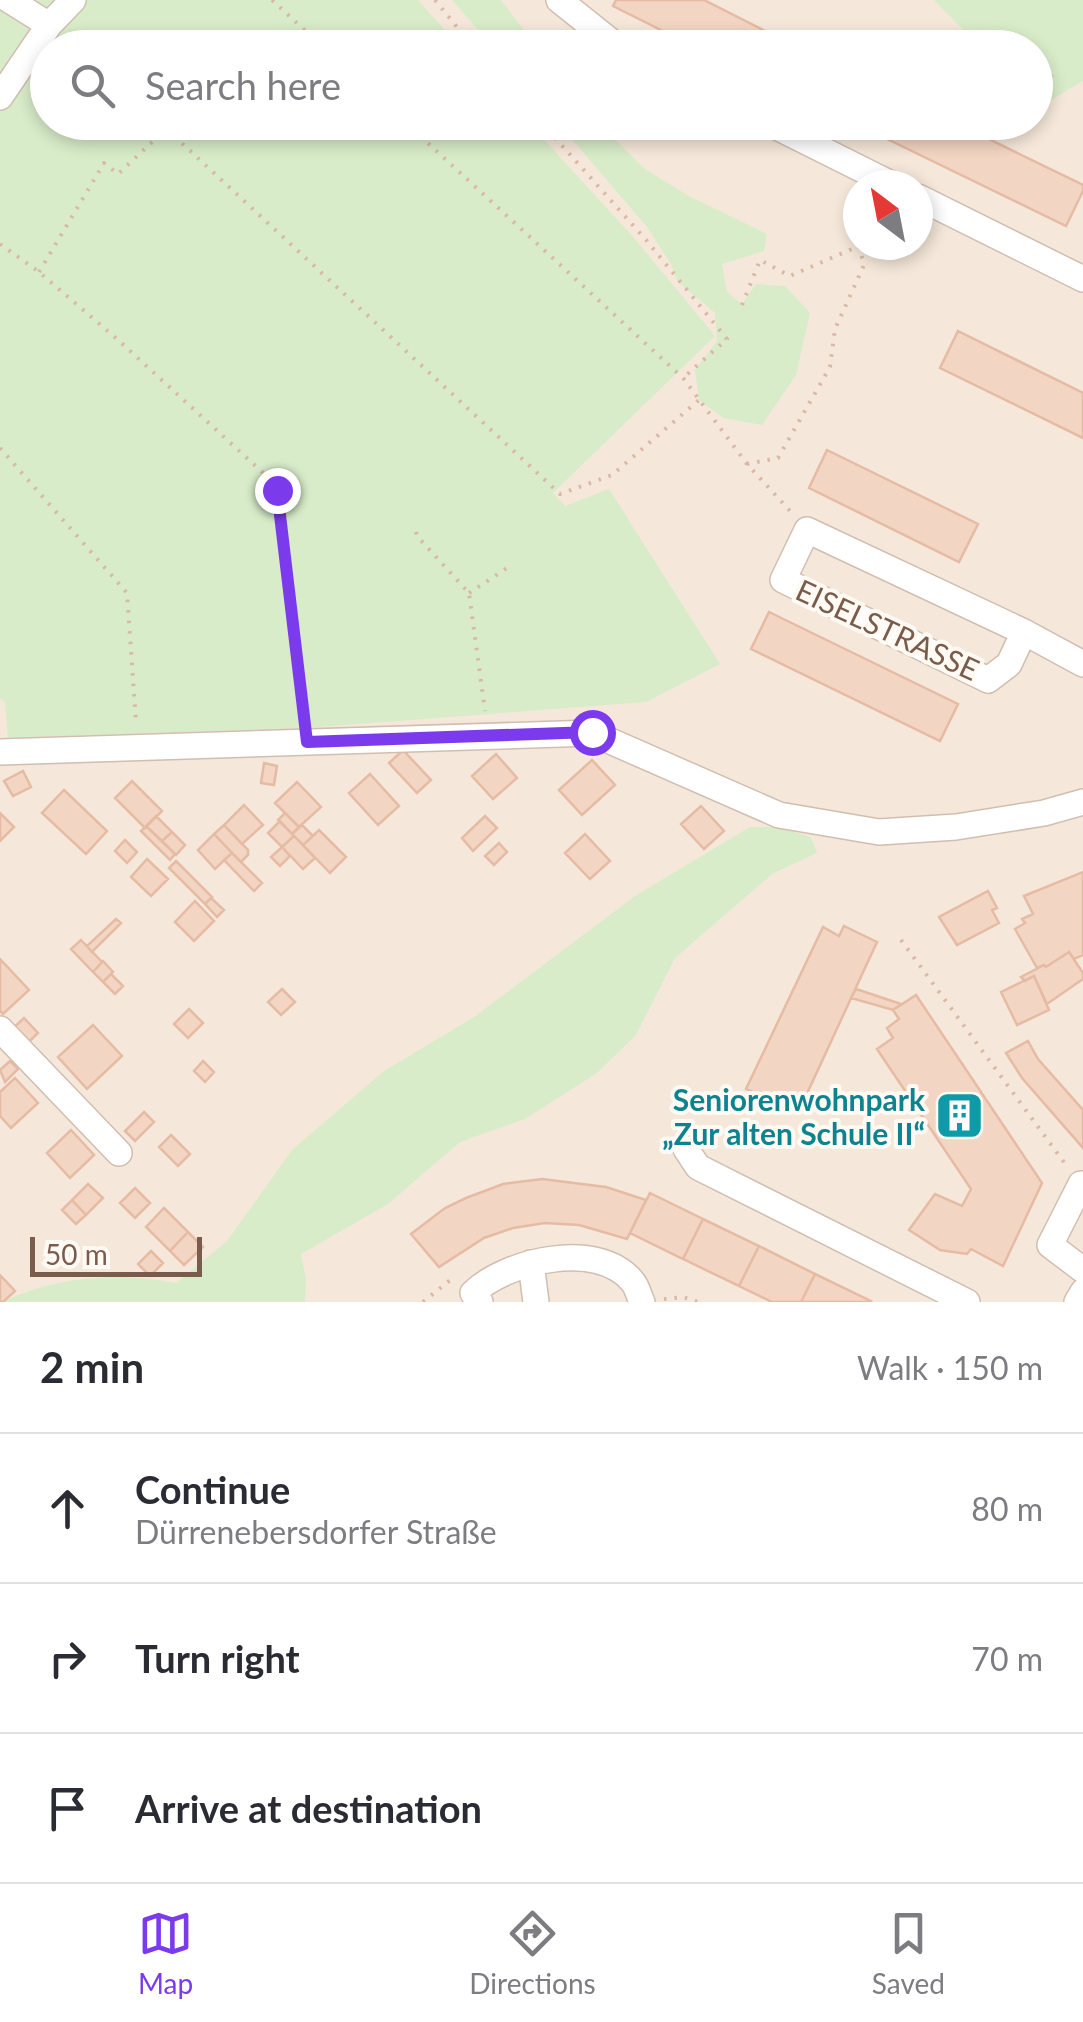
<!DOCTYPE html>
<html lang="en">
<head>
<meta charset="utf-8">
<style>
  body { margin:0; font-family:Lato,sans-serif; background:#f2f2f3; color:#2b2b33 }
  .compass { position:absolute; left:843px; top:170px; width:90px; height:90px; border-radius:50%; background:#fff; box-shadow:0 5px 15px #0003; rotate:328deg }
  .scale { position:absolute; left:30px; bottom:25px; width:172px; box-sizing:border-box; padding-left:10px; border:5px solid #7a5c4d; border-top:0; font-size:28px; line-height:35px; white-space:nowrap; color:#7a5c4d; -webkit-text-stroke:8px #fffaf3; paint-order:stroke }
  .stop { position:absolute; width:30px; height:30px; margin:-22px; border:8px solid #7c3aed; border-radius:50%; background:#fff }
  .stop.end { background:#7c3aed; border-color:#fff; box-shadow:0 2px 10px #0008 }
  .list { margin:0; padding:0; list-style:none }
  h2 { display:flex; justify-content:space-between; align-items:center; height:130px; margin:0; padding:0 40px; font-size:42px }
  h2 small { font-size:32px; font-weight:400; color:#7c7c81 }
  .list li { display:grid; grid-template-columns:65px 1fr auto; gap:30px; align-items:center; box-sizing:border-box; height:150px; padding:0 40px; border-top:2px solid #e1e1e2 }
  .list b { display:block; font-size:38px; white-space:nowrap }
  .list p { margin:0; font-size:32px; white-space:nowrap; color:#7c7c81 }
  .list em { font-size:32px; font-style:normal; color:#7c7c81 }
  .icon { flex:none; width:55px; height:55px; fill:none; stroke:currentColor; stroke-width:2; stroke-linecap:round; stroke-linejoin:round }
  .map { position:relative; flex:none; width:1083px; height:1302px; overflow:hidden }
  .search { position:absolute; background:#fff; box-shadow:0 5px 15px #0003; left:30px; right:30px; top:30px; height:110px; display:flex; align-items:center; gap:25px; box-sizing:border-box; padding:0 35px; border-radius:55px; color:#7c7c81; font-size:38px }
  .sheet { height:580px; background:#fff }
  nav { display:flex; justify-content:space-around; align-items:center; box-sizing:border-box; height:140px; border-top:2px solid #e1e1e2; background:#fff; font-size:28px; color:#7c7c81 }
  nav a { display:grid; justify-items:center; gap:5px }
  nav .on { color:#7c3aed }
  .map>svg:first-child { display:block }
  .residential { fill:#f5e8da; fill-rule:evenodd }
  .green { fill:#d8ecc9 }
  .building { fill:#f3d5c3; stroke:#e6bba3; stroke-width:2.5 }
  .lines { fill:none; stroke-linecap:round; stroke-linejoin:round }
  .minor-casing { stroke:#d1beb0; stroke-width:28 }
  .path { stroke:#d9b8a5; stroke-width:4; stroke-dasharray:2.5 8; stroke-linecap:butt }
  .minor { stroke:#fff; stroke-width:25 }
  .route { stroke:#7c3aed; stroke-width:12 }
  .labels { text-anchor:middle; dominant-baseline:central; stroke-width:8; stroke-linejoin:round; paint-order:stroke }
  .street-label { font-size:30px; fill:#7a5c4d; stroke:#fffaf3 }
  .culture-label { font-size:30px; font-weight:bold; fill:#0d838f; stroke:#fffaf3; text-anchor:end }
</style>
</head>
<body>
<div class="map">
<svg width="1083" height="1302" viewBox="0 0 1083 1302">
  <rect width="100%" height="100%" fill="#fdf6ec"/>
  <!-- residential -->
  <path class="residential" d="M0,0h1083v1302h-1083zM48,48h988v74h-988zM858,185h60v60h-60z"/>
  <!-- green -->
  <path class="green" d="M0,0h418l42,47 -412,1v74l481,1 106,116 80,97 -162,157 12,13 44,-17 111,175 -74,38 -340,26 -298,10 -3,-36 -5,-4z
    M452,0h49l36,47h-44z
    M934,0h149v81l-45,27 -2,-3v-57l-56,-1z
    M558,123h40l47,46 42,26 80,39 -3,17 -42,13 5,28 15,12 14,-20 29,2 25,27 -14,62 -34,50 -39,-7 -24,-18 -4,-30 22,-29 -2,-28 -38,-32 -6,-17 -24,-37z
    M750,827h27l34,10 6,16 -45,21 -97,84 -39,77 -39,38 -72,46 -65,23 -72,62 -87,50 5,25 -1,23h-303c54,-26 116,-30 174,-19l51,-42 65,-91 92,-79 90,-54 161,-121z"/>
  <!-- building -->
  <path class="building" d="M616,0h88l95,48h-102l-84,-42z
    M1043,63l9,13 -12,8 -4,-6v-10z
    M852,122h102l129,63v6l-17,35z
    M958,331l125,62v45l-143,-70z
    M827,450l151,74 -19,38 -150,-74z
    M769,612l189,92 -18,37 -189,-92z
    M403,750l28,30 -14,13 -28,-30z
    M496,754l21,24 -24,21 -21,-23z
    M592,760l23,25 -33,30 -23,-25z
    M264,763l13,3 -3,19 -13,-2z
    M23,771l8,16 -18,9 -9,-15z
    M370,774l29,32 -21,19 -29,-32z
    M132,781l30,30 -17,17 -30,-30z
    M297,782l24,25 -22,20 -24,-24z
    M64,790l43,41 -21,23 -44,-41z
    M244,805l19,20 -21,19 -18,-19z
    M701,806l23,25 -20,18 -23,-25z
    M0,813l14,14 -14,14z
    M285,813l14,14 -7,7 -14,-14z
    M156,816l16,16 -10,9 -16,-15z
    M485,816l12,12 -24,23 -11,-13z
    M280,821l14,15 -12,11 -14,-14z
    M224,825l24,25v5l-7,7 -27,-28z
    M302,825l11,11 -10,9 -11,-11z
    M146,826l29,28 -5,6 -29,-29z
    M319,830l27,27 -16,16 -27,-28z
    M172,832l13,13 -9,10 -14,-14z
    M214,834l18,19 -17,16 -17,-19z
    M585,834l25,27 -20,18 -25,-26z
    M294,836l21,22 -12,11 -21,-22z
    M125,840l12,12 -10,11 -12,-12z
    M499,843l8,9 -13,13 -9,-9z
    M282,847l8,9 -10,10 -9,-9z
    M232,853l30,30 -8,8 -30,-31z
    M147,859l21,20 -17,17 -20,-19z
    M176,861l36,36 -7,7 -36,-36z
    M1083,872v83l-9,4 -5,-7 -23,15 -2,-2 -7,3 -22,-39 10,-6 -3,-4 11,-5 -9,-18z
    M988,891l9,17 -5,2 7,13 -42,22 -18,-28z
    M211,898l13,12 -7,7 -12,-13z
    M195,901l19,20 -20,20 -19,-19z
    M116,919l5,4 -29,29 -5,-6z
    M844,926l33,16 -79,171 -52,-24 77,-162 16,9z
    M81,940l21,22 -9,10 -22,-23z
    M1069,952l14,21v6l-36,25 -13,-28 -9,5 -4,-4 23,-12 2,2z
    M0,959l29,31 -26,24 -3,-3z
    M103,961l10,11 -10,10 -10,-10z
    M111,974l12,12 -8,8 -12,-12z
    M1034,976l15,34 -32,15 -16,-33z
    M282,989l13,13 -14,13 -13,-13z
    M856,989l45,15 -8,6 -42,-12z
    M916,995l126,188 -39,83 -32,-17 -4,5 -27,-4 -31,-20 26,-36 27,12 9,-17 -94,-140 16,-11 -6,-10 12,-9 -6,-9z
    M189,1009l14,14 -15,15 -14,-14z
    M24,1018l14,15 -14,14 -14,-16z
    M93,1025l29,31 -35,33 -29,-32z
    M1028,1041l10,18 45,51v38l-61,-70 -16,-25z
    M10,1061l8,8 -13,13 -5,-12z
    M203,1061l11,11 -9,10 -11,-11z
    M15,1078l23,25 -27,25 -11,-12v-24z
    M144,1112l10,10 -19,19 -10,-10z
    M71,1130l23,25 -24,23 -23,-25z
    M171,1135l19,19 -12,12 -19,-19z
    M542,1179l64,8 40,13 -19,39 -48,-14 -34,-2 -32,5 -29,10 -45,29 -28,-33 34,-26 21,-10 37,-14z
    M88,1184l15,14 -17,17 -14,-15z
    M135,1188l15,15 -15,15 -15,-15z
    M650,1193l53,26 -20,40 -53,-26z
    M72,1200l14,15 -10,9 -14,-14z
    M164,1208l24,24 -18,19 -24,-24z
    M703,1219l56,27 -20,40 -56,-27z
    M188,1232l15,15 -19,18 -14,-14z
    M759,1246l56,28 -14,28h-29l-33,-16z
    M151,1251l12,12 -13,13 -12,-12z
    M815,1274l56,27 -1,1h-69z
    M0,1275l15,16 -12,11h-3z"/>
  <g class="lines">
    <defs>
      <path id="minor" d="M9,0l40,25
        M559,0l60,48
        M0,97l49,-72 24,-25
        M767,122l126,63
        M918,197l165,82
        M1024,632l-15,32 -21,16 -205,-100 24,-50 217,102 59,32
        M0,752l592,-19 187,82 100,17 77,-5 88,-14 39,-11
        M0,1029l119,124
        M686,1149l12,18 269,135
        M1081,1184l-31,61 33,25
        M531,1263l5,39
        M480,1302l-7,-9c33,-32 124,-54 159,-12 5,5 7,15 10,21
        M1077,1302l6,-10"/>
    </defs>
    <!-- minor casing -->
    <use href="#minor" class="minor-casing"/>
    <!-- path -->
    <path class="path" d="M272,0l52,48
      M435,0l39,48
      M67,37l11,11
      M159,122l401,372 52,-19 87,-75
      M405,122l278,256 64,86 43,47
      M541,122l106,119 80,98 -44,39
      M0,244l39,28 78,67 155,142 5,8 27,228
      M39,272l65,-109 14,11 48,-45
      M742,305l18,-45 30,16 69,-30 5,19 -29,64 -5,38 -52,91 -31,6
      M0,448l127,145 9,129
      M416,532l1,4 52,57 16,118
      M469,593l38,-25
      M901,940l165,225
      M664,1299l19,-2 15,5
      M423,1302l31,-25"/>
    <!-- minor -->
    <use href="#minor" class="minor"/>
  </g>
  <g class="lines">
    <!-- route -->
    <path class="route" d="M277,490l30,252 285,-10"/>
  </g>
  <!-- icons -->
  <defs>
    <symbol id="building-square" viewBox="-11 -11 22 22"><rect x="-9" y="-9" width="18" height="18" rx="4" fill="#0f9aa8" stroke="#fffaf3"/><path d="M-4-6H4V6H1V3H-1V6H-4ZM-2.5-4.3h1.7v1.8h-1.7ZM.8-4.3h1.7v1.8H.8ZM-2.5-1h1.7V.8h-1.7ZM.8-1h1.7V.8H.8Z" fill="#fff"/></symbol>
  </defs>
  <g fill-rule="evenodd">
    <use href="#building-square" x="932" y="1088" width="55" height="55"/>
  </g>
  <g class="labels">
    <!-- street labels -->
    <g class="street-label">
      <text transform="translate(888 629) rotate(25)">EISELSTRASSE</text>
    </g>
    <!-- culture labels -->
    <g class="culture-label">
      <text x="925" y="1099">Seniorenwohnpark<tspan x="925" dy="34">„Zur alten Schule II“</tspan></text>
    </g>
  </g>
</svg>
<svg class="compass" viewBox="-18 -18 36 36"><path d="M0-13l5 13h-10z" fill="#e53935"/><path d="M0 13l5-13h-10z" fill="#7c7c81"/></svg>
<div class="scale">50 m</div>
<div class="stop" style="left:592px;top:732px"></div>
<div class="stop end" style="left:277px;top:490px"></div>
<div class="search"><svg class="icon" aria-label="search" viewBox="0 0 24 24"><circle cx="10" cy="10" r="6"/><path d="M15 15l6 6"/></svg>Search here</div>
</div>
<section class="sheet">
<h2>2 min<small>Walk · 150 m</small></h2>
<ul class="list">
<li><svg class="icon" aria-label="ahead" viewBox="0 0 24 24"><path d="M12 20V5M6 11l6-6 6 6"/></svg><div><b>Continue</b><p>Dürrenebersdorfer Straße</p></div><em>80 m</em></li>
<li><svg class="icon" aria-label="right" viewBox="0 0 24 24"><path d="M7 20v-9h11M14 6l5 5-5 5"/></svg><div><b>Turn right</b></div><em>70 m</em></li>
<li><svg class="icon" aria-label="arrive" viewBox="0 0 24 24"><path d="M6 21V4h12l-3 4 3 4H6"/></svg><div><b>Arrive at destination</b></div></li>
</ul>
</section>
<nav>
<a class="on"><svg class="icon" aria-label="map" viewBox="0 0 24 24"><path d="M3 6l6-2 6 2 6-2v14l-6 2-6-2-6 2zM9 4v14M15 6v14"/></svg>Map</a>
<a><svg class="icon" aria-label="directions" viewBox="0 0 24 24"><path d="M12 3l9 9-9 9-9-9zM9 14v-3h6M13 9l2 2-2 2"/></svg>Directions</a>
<a><svg class="icon" aria-label="saved" viewBox="0 0 24 24"><path d="M7 4h10v16l-5-4-5 4z"/></svg>Saved</a>
</nav>
</body>
</html>
